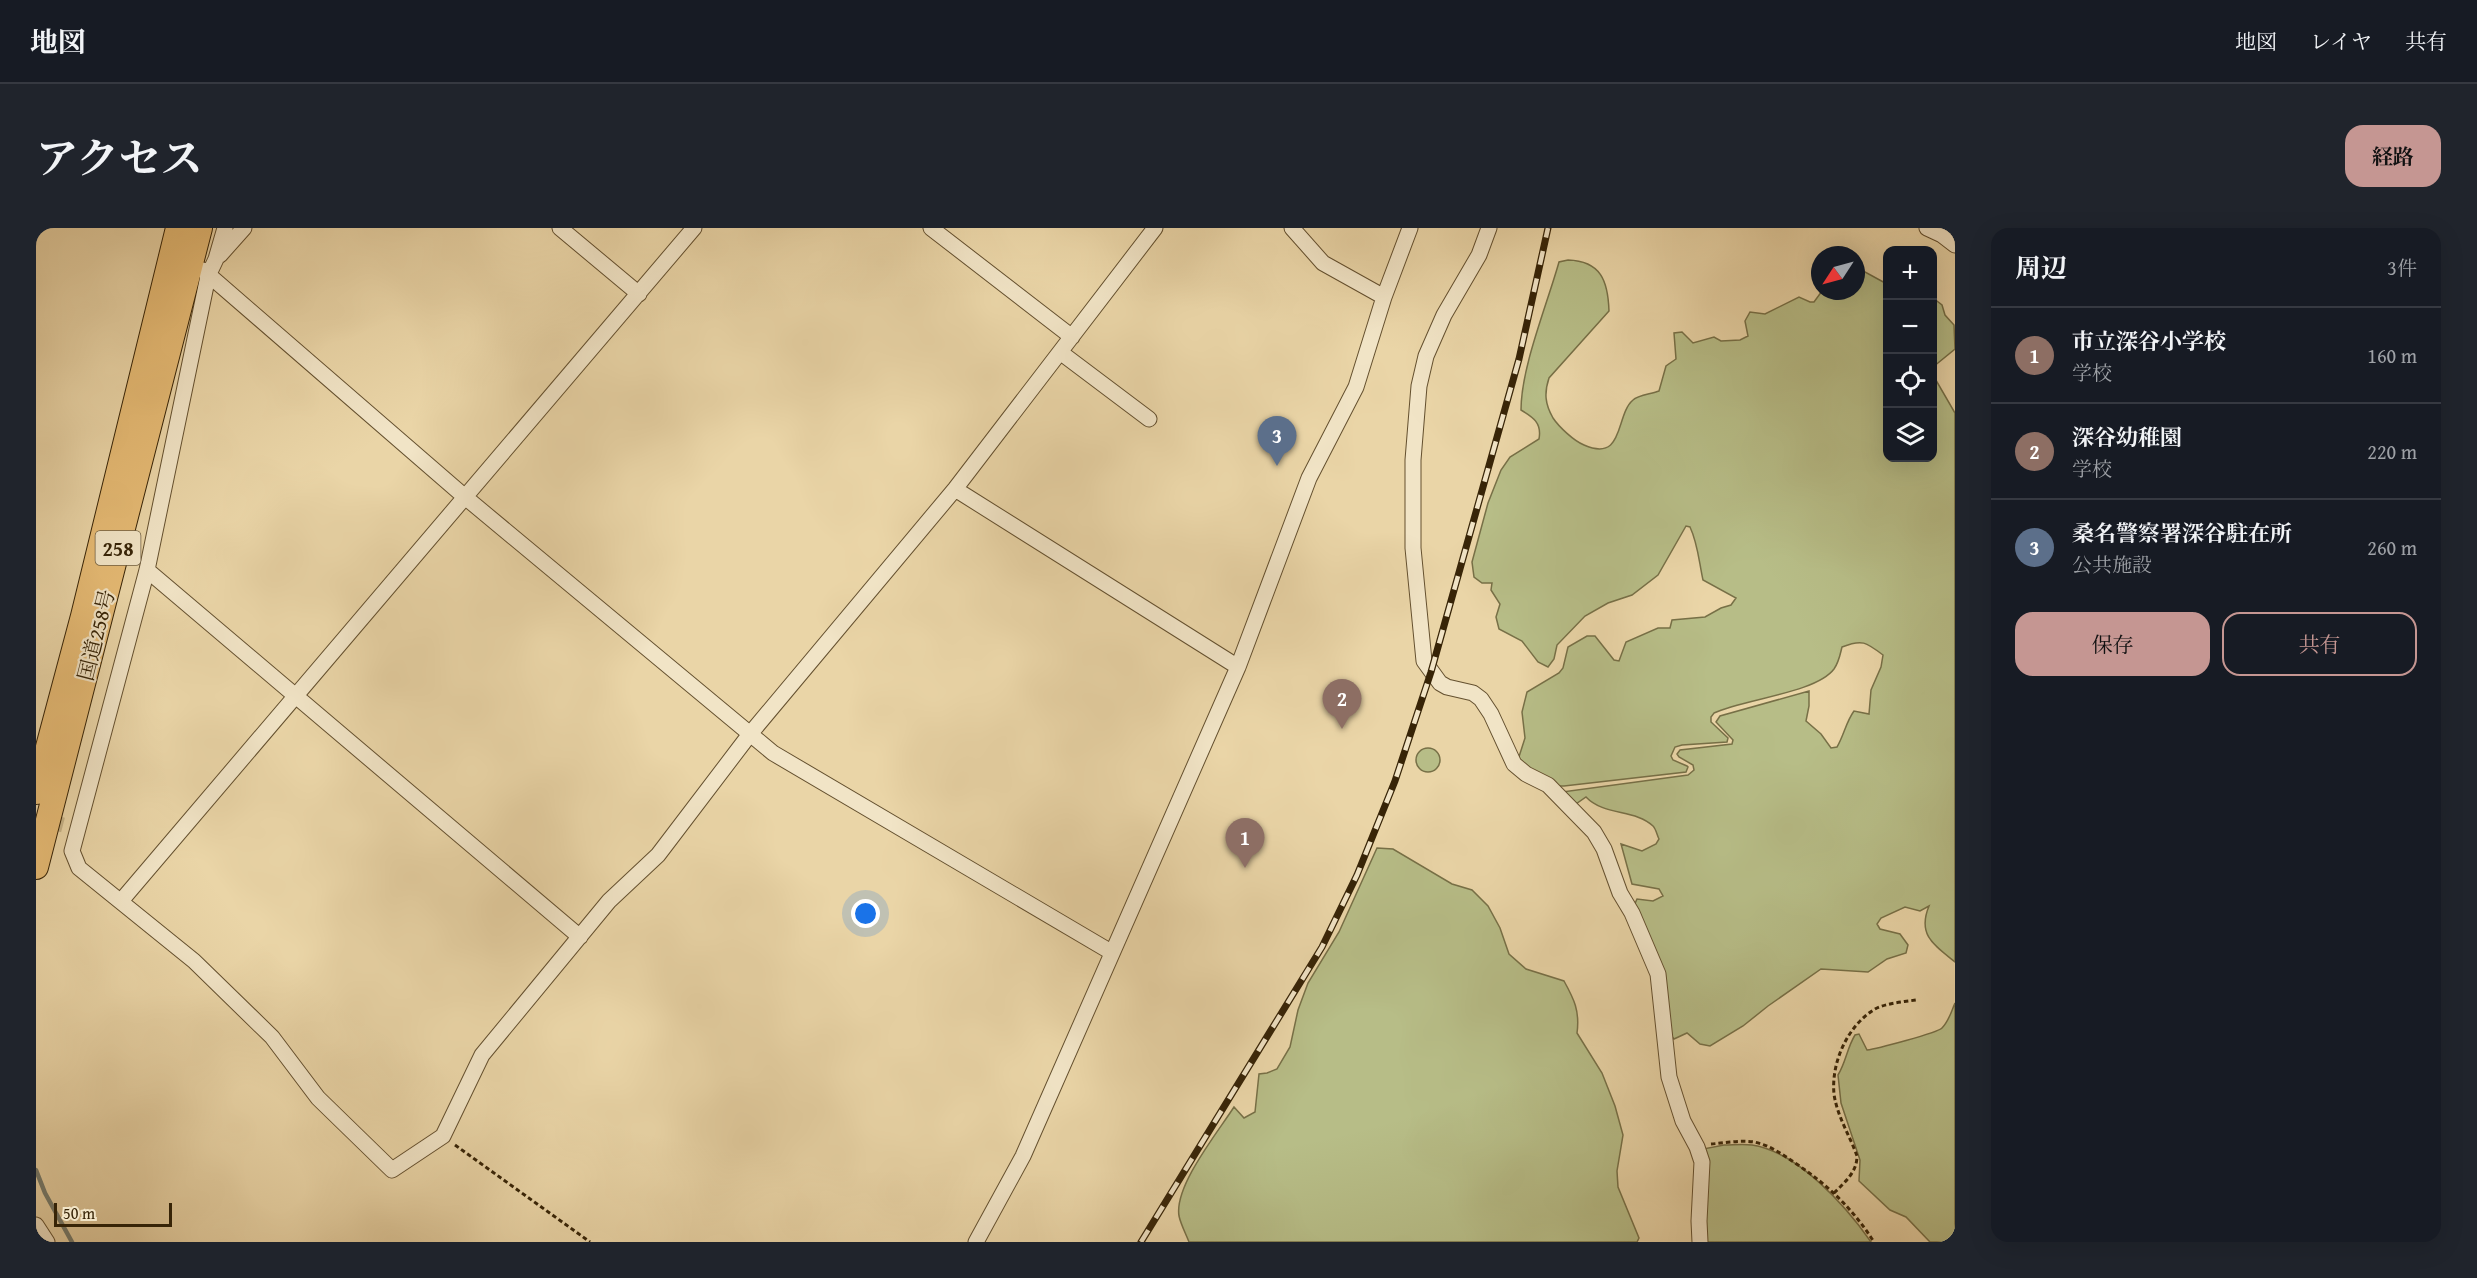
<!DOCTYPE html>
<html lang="ja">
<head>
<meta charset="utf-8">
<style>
  body { margin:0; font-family:"Gentium Book Plus","Noto Serif JP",serif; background:#20242c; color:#f1f3f6 }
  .controls { position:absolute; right:18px; top:18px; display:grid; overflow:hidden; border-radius:12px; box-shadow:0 6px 24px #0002 }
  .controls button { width:54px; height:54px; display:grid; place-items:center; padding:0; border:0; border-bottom:2px solid #363941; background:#171b24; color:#f1f3f6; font:30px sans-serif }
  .compass { position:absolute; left:1775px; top:18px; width:54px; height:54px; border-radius:50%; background:#171b24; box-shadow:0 6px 24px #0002; rotate:234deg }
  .scale { position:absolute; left:18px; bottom:15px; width:118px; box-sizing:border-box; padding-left:6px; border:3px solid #372407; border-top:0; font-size:16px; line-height:21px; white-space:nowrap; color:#372407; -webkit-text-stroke:4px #f1e4c6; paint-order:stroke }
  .you { position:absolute; left:830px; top:686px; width:21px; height:21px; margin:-15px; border:4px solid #fff; border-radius:50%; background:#1a73e8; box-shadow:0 0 0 9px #1a73e833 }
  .badge { display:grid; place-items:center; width:39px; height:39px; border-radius:50%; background:#c59692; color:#fff; font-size:20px; font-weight:700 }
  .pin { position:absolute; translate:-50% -50px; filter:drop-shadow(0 2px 3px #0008) }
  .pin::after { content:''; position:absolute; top:32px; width:21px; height:18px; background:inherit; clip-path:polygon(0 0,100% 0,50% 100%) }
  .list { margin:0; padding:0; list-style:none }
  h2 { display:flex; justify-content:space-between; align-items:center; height:78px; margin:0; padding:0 24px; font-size:26px }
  h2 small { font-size:20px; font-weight:400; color:#9ea1a6 }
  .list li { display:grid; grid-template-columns:39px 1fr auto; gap:18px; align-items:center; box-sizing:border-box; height:96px; padding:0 24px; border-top:2px solid #363941 }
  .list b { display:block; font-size:22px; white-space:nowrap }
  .list p { margin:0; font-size:20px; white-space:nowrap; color:#9ea1a6 }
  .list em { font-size:20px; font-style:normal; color:#9ea1a6 }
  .actions { display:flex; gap:12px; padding:18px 24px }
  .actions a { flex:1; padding:14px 0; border:2px solid #c59692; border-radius:18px; text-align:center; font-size:21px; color:#c59692 }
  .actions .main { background:#c59692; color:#111 }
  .icon { flex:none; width:33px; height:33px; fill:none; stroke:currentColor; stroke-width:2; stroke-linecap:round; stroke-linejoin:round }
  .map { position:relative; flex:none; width:1919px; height:1014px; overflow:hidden; border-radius:18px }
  header { display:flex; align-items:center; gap:36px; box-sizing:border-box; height:84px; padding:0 30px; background:#171b24; border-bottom:2px solid #363941 }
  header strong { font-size:28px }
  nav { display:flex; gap:33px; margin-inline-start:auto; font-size:21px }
  .intro { display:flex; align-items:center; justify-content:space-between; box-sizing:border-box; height:144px; padding:0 36px }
  h1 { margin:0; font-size:42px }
  .button { padding:15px 27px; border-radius:18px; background:#c59692; color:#111; font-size:21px; font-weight:700 }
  main { display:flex; gap:36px; padding:0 36px }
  aside { flex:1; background:#171b24; border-radius:18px; box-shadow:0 6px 24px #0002 }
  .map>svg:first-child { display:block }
  .green { fill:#b7bd87; stroke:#777047; stroke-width:1.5 }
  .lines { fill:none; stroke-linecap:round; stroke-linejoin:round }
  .stream { stroke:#747c6f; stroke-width:4.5 }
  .minor-tunnel { stroke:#c6b287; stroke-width:15; stroke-dasharray:15 8; stroke-linecap:butt }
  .minor-casing { stroke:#64502f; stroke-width:17 }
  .trunk-casing { stroke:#372407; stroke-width:26 }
  .path { stroke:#372407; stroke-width:3; stroke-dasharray:4.5 3; stroke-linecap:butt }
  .minor { stroke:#f1e4c6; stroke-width:15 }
  .trunk { stroke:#e5ba74; stroke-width:24 }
  .rail-casing { stroke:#372407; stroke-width:7 }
  .rail { stroke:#f1e4c6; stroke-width:4.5; stroke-dasharray:14; stroke-linecap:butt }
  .labels { text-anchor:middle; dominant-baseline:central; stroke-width:4.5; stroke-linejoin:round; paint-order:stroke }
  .shield { fill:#f1e4c6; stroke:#6f5e40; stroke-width:1.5 }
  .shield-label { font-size:20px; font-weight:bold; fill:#372407 }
  .street-label { font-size:21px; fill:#372407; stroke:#f1e4c6 }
</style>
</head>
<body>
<header>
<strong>地図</strong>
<nav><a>地図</a><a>レイヤ</a><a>共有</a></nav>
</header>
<div class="intro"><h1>アクセス</h1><a class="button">経路</a></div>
<main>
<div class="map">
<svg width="1919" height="1014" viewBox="0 0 1919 1014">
  <rect width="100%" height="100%" fill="#ead5a7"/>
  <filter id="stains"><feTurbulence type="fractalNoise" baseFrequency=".00333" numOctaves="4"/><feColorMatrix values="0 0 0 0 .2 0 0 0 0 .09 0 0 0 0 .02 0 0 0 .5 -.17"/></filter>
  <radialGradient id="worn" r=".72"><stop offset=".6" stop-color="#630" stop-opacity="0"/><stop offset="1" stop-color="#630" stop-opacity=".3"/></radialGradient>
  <!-- green -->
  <path class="green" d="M1532,32c33,1 40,21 41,51l-60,67c-5,15 -4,26 4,40 6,9 21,23 31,27 41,18 31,-30 49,-45 5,-5 19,-6 26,-9l7,-25 10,-7 -2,-26 8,-1 11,11 21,-6 7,4 19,-1 8,-4 -3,-15 5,-9 15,2 34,-17 11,5h4l8,-11h34v-24l31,17 1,174h44l1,-83 22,38v549c-21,-17 -38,-27 -26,-56l-9,5 -15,-4 -24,11 -4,6 3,5 20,5 8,11 -2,8 -19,6 -19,13 -47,-3 -53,37 -25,20 -33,20 -10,-2 -13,-11 -13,6 -5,-6 -36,-125 4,-9 16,2 10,-5 -4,-7 -27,-5 -11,-40 21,7 14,-7 3,-5c-2,-4 -3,-10 -6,-13 -18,-17 -49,-10 -67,-29l-13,9 -11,-14 126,-17 6,-5 -1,-5 -14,-8 -2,-3 3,-4 52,-6 1,-4 -17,-18 4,-6 89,-25v15l-3,15 15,13 10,14 6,-1c7,-12 9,-25 17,-36l15,3 2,-24 10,-23 2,-12c-17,-13 -21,-16 -41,-8 -2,8 -3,15 -8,22 -18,24 -90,30 -120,44l-3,4v5l17,16 -1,4 -45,3 -7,2 -4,9 2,4 14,6 1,1 -2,5 -122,14h-6l-41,-23 8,-25 -3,-26 5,-20 32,-19 4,-5 5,-21 19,-11h8l19,24 5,1 7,-19 32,-14h12l2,-8 33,-3 16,-9 10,-3 5,-7 -33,-18c-4,-18 -5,-36 -13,-53l-4,-1 -28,49 -26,20 -24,8 -23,13 -28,29 -3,14 -6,8 -10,-5 -16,-21 -23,-12 -3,-12 4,-13 -9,-14 1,-7h-10l-8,-6 -2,-15 16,-59 13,-33 9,-13 29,-18c3,-16 -6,-22 -18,-29 0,-43 26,-105 38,-148z
    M1897,70l9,7 3,10 9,10 1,24 -22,18z
    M1380 532a12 12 0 1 1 24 0a12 12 0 1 1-24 0Z
    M1341,620l16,1 59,35 20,6 16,16 12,22 9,26 17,15 38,12c10,18 16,30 13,52l25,40 13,33 8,29 -6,36 1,16 21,51 -2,4h-448c-3,-8 -8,-17 -10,-26 -5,-30 39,-84 55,-109l10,11 11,-6 4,-38 8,-1 10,-4 13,-22 8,-37 10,-27 31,-51z
    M1919,775v239h-25l-24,-25 -16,-7 -31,-29 1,-21 -19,-57 -3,-28c8,-13 9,-27 17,-40l4,-1 8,16c9,-1 70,-17 75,-22 7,-7 9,-16 13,-25z
    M1688,917c9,0 19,-1 28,0 46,7 94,61 119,97h-168v-93z"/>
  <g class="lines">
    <!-- stream -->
    <path class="stream" d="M0,942l9,23 27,49"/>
    <!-- minor-tunnel -->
    <path class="minor-tunnel" d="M0,590l27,7"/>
    <defs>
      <path id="minor" d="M189,0l-9,31 -8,17 -61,294 -75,281 7,17 115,93 78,76 46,61 74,72 51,-34 39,-81 127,-154 49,-46 92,-121 205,-245 200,-261
        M524,0l79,66
        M895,0l141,109
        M1256,0l31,35 61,34
        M1453,0l-10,27 -35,60 -18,41 -7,30 -6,74v88l11,113 16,22 7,4 26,6 8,6 10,15 23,50 12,10 22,11 46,47 10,17 16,44 12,20 26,61 11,103 14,44 14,26 5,15 -3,59 1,21
        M1891,0l15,7 13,10
        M184,27l24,-27
        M167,42l262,227 308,256 338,199
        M1024,124l89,67
        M919,261l283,178
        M111,342l433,367
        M85,673l573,-673
        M0,997l11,17
        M940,1014l47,-86 215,-489 71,-189 47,-91 28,-90 26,-69"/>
      <path id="trunk" d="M0,564l47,-176 95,-388
        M0,639l164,-639"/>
    </defs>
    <!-- minor casing -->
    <use href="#minor" class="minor-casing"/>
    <!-- trunk casing -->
    <use href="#trunk" class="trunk-casing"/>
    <!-- path -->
    <path class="path" d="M1675,916c14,-1 29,-4 43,-2 15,3 28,12 41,21 33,22 58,46 79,79
      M419,917l135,97
      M1798,965c11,-11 23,-21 23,-37 -7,-20 -20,-40 -23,-62 -3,-31 13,-68 41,-85 12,-6 27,-7 41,-9"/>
    <!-- minor -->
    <use href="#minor" class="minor"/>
    <!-- trunk -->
    <use href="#trunk" class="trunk"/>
    <defs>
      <path id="rail" d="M1105,1014l181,-295 35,-72 38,-94 36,-109 88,-313 29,-131"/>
    </defs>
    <!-- rail casing -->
    <use href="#rail" class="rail-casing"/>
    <!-- rail -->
    <use href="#rail" class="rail"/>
  </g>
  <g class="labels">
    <!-- shield labels -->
    <rect class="shield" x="59.5" y="303" width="45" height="34" rx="4.5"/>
    <g class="shield-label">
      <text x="82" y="320">258</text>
    </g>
    <!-- street labels -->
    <g class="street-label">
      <text transform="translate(60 407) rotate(-76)">国道258号</text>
    </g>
  </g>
  <rect width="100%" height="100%" filter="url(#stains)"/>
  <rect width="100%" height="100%" fill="url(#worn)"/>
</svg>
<div class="controls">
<button>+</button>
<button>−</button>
<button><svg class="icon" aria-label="locate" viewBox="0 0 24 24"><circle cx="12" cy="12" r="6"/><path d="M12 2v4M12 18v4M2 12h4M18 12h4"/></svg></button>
<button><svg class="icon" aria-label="layers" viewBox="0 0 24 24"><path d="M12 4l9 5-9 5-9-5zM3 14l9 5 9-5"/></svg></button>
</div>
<svg class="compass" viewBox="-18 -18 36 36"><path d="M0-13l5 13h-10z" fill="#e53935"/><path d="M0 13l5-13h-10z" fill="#9ea1a6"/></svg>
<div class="scale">50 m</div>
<div class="you"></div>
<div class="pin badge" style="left:1209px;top:640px;background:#8d6e63">1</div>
<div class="pin badge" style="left:1306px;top:501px;background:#8d6e63">2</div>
<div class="pin badge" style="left:1241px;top:238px;background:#5c6f8a">3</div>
</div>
<aside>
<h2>周辺<small>3件</small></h2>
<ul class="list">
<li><span class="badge" style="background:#8d6e63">1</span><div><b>市立深谷小学校</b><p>学校</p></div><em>160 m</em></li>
<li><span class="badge" style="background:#8d6e63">2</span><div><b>深谷幼稚園</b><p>学校</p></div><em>220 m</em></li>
<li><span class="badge" style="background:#5c6f8a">3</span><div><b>桑名警察署深谷駐在所</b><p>公共施設</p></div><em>260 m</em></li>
</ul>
<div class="actions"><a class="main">保存</a><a>共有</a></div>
</aside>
</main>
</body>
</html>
